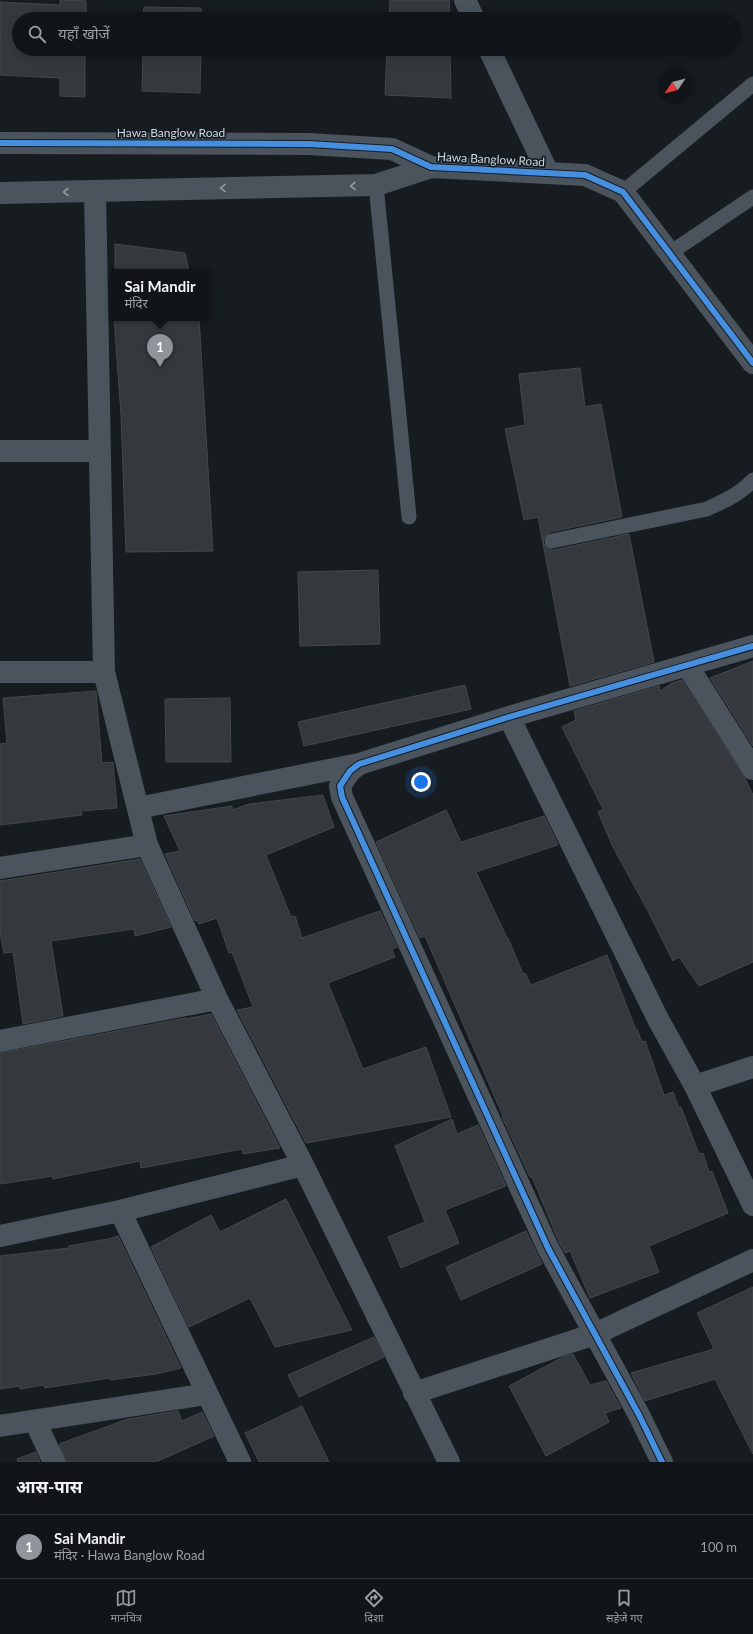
<!DOCTYPE html>
<html lang="hi">
<head>
<meta charset="utf-8">
<style>
  body { margin:0; font-family:Lato,"Noto Sans Devanagari",sans-serif; background:#1e2226; color:#f1f3f6 }
  .compass { position:absolute; left:657px; top:68px; width:36px; height:36px; border-radius:50%; background:#111519; box-shadow:0 2px 10px #0003; rotate:235deg }
  .you { position:absolute; left:421px; top:782px; width:14px; height:14px; margin:-10px; border:3px solid #fff; border-radius:50%; background:#1a73e8; box-shadow:0 0 0 6px #1a73e833 }
  .badge { display:grid; place-items:center; width:26px; height:26px; border-radius:50%; background:#8f959b; color:#fff; font-size:13px; font-weight:700 }
  .pin { position:absolute; translate:-50% -33px; filter:drop-shadow(0 1px 2px #0008) }
  .pin::after { content:''; position:absolute; top:21px; width:14px; height:12px; background:inherit; clip-path:polygon(0 0,100% 0,50% 100%) }
  .popup { position:absolute; left:110px; top:269px; width:100px; height:52px; box-sizing:border-box; display:grid; place-content:center; border-radius:4px; background:#111519; filter:drop-shadow(0 1px 3px #0005); font-size:13px; white-space:nowrap; color:#9c9fa2 }
  .popup b { font-size:15px; color:#f1f3f6 }
  .popup::after { content:''; position:absolute; left:50%; top:100%; margin-left:-8px; border:8px solid transparent; border-top-color:#111519 }
  .list { margin:0; padding:0; list-style:none }
  h2 { display:flex; justify-content:space-between; align-items:center; height:52px; margin:0; padding:0 16px; font-size:17px }
  h2 small { font-size:13px; font-weight:400; color:#9c9fa2 }
  .list li { display:grid; grid-template-columns:26px 1fr auto; gap:12px; align-items:center; box-sizing:border-box; height:64px; padding:0 16px; border-top:1px solid #303438 }
  .list b { display:block; font-size:15px; white-space:nowrap }
  .list p { margin:0; font-size:13px; white-space:nowrap; color:#9c9fa2 }
  .list em { font-size:13px; font-style:normal; color:#9c9fa2 }
  .icon { flex:none; width:22px; height:22px; fill:none; stroke:currentColor; stroke-width:2; stroke-linecap:round; stroke-linejoin:round }
  .map { position:relative; flex:none; width:753px; height:1462px; overflow:hidden }
  .search { position:absolute; background:#111519; box-shadow:0 2px 10px #0003; left:12px; right:12px; top:12px; height:44px; display:flex; align-items:center; gap:10px; box-sizing:border-box; padding:0 14px; border-radius:22px; color:#9c9fa2; font-size:15px }
  .sheet { height:116px; background:#111519 }
  nav { display:flex; justify-content:space-around; align-items:center; box-sizing:border-box; height:56px; border-top:1px solid #303438; background:#111519; font-size:11px; color:#9c9fa2 }
  nav a { display:grid; justify-items:center; gap:2px }
  nav .on { color:#8f959b }
  .map>svg:first-child { display:block }
  .building { fill:#35393e; stroke:#43484d }
  .lines { fill:none; stroke-linecap:round; stroke-linejoin:round }
  .service { stroke:#4b535c; stroke-width:15 }
  .minor { stroke:#4b535c; stroke-width:22 }
  .tertiary { stroke:#4b535c; stroke-width:22 }
  .cycleway-casing { stroke:#131c25; stroke-width:8 }
  .cycleway { stroke:#468fdf; stroke-width:6 }
  .oneway { stroke:#949ba2 }
  .labels { text-anchor:middle; dominant-baseline:central; stroke-width:3.5; stroke-linejoin:round; paint-order:stroke }
  .street-label { font-size:12px; fill:#d0d6dc; stroke:#131c25 }
</style>
</head>
<body>
<div class="map">
<svg width="753" height="1462" viewBox="0 0 753 1462">
  <rect width="100%" height="100%" fill="#171c21"/>
  <!-- building -->
  <path class="building" d="M60,0l26,1v18h-67v30h66v48l-25,-1v-18l-60,-3v-73l60,3z
    M390,0h59l1,19h-61z
    M144,7l57,1v11h-58z
    M143,49h58l-1,44 -58,-2z
    M387,49h63l1,49 -66,-3z
    M115,244l70,9 4,19h-74z
    M114,318h85l14,233 -87,1 -5,-137z
    M580,368l5,39 16,-3 21,113 -72,15 -6,6 -1,5 6,6 5,1 75,-16 25,128 -84,24 -32,-169 -14,3 -19,-91 20,-4 -6,-51z
    M378,570l2,74 -80,2 -2,-74z
    M753,661v85l-43,-68z
    M682,680l63,98 8,17v167l-54,24 -20,-29 -6,4 -25,-50 -35,-64 -15,-35 5,-3 -41,-82 14,-7 -2,-9 85,-25 1,5 12,-8z
    M465,685l6,24 -167,37 -6,-24z
    M96,691l6,72 11,-1 4,46 -36,3 1,4 -82,10v-81l7,-1 -4,-45z
    M230,698l1,64h-65l-1,-63z
    M323,795l11,32 -68,28 25,62 4,-1 7,22 78,-27 17,36 -5,2 3,8 -67,26 35,86 63,-22 25,70 -145,26 -69,-133 16,-3 -21,-55 -3,1 -12,-35 -18,6 -1,-4 -3,1 -30,-67 15,-3 -16,-35 68,-10v4l17,-6z
    M446,810l15,32 83,-26 14,29 -82,27 31,66h1l15,36 2,-1 6,12 76,-30 29,75 1,-1 5,13 3,-1 19,54 9,-3 6,16 2,-1 18,47 4,-1 6,19 3,-1 16,42 -79,33 10,26 -69,26 -20,-47 -5,2 -6,-11 -27,-65h-2l-28,-60 1,-1 -78,-180 -5,2 -44,-96z
    M140,859l31,68 -36,9 -1,-7 -83,12 12,75 -40,8 -10,-72 -9,1 -4,-20v-52z
    M211,1014l69,134 -37,6 -1,-5 -101,19 -1,-7 -87,18v-3l-53,8v-131l186,-35v1z
    M452,1119l5,15 21,-9 28,61 -61,24 14,33 -58,25 -13,-31 37,-15 -30,-76z
    M286,1199l66,131 -77,17 -25,-49 -61,29 -38,-80 60,-32 9,17z
    M526,1231l16,33 -81,36 -15,-33z
    M118,1236l63,132 -25,6 -46,6v-2l-65,10 -1,-3 -24,4v-3l-20,3v-133l69,-8v-2l39,-7z
    M753,1287v167l-38,-75 -70,22 -14,-28 83,-24 -17,-36z
    M374,1337l10,20 -85,40 -11,-22z
    M573,1354l17,31 16,-4 15,27 -16,5 4,9 -63,34 -37,-70 54,-29z
    M302,1406l27,56h-70l-14,-29z
    M178,1411l4,10 20,-9 12,24 -58,26h-90l-7,-18 69,-25z
    M36,1452l4,10h-22l-1,-3z"/>
  <g class="lines">
    <!-- service -->
    <path class="service" d="M376,185l33,332
      M623,192l130,-108
      M670,253l83,-56
      M552,541l155,-32c17,-8 33,-15 46,-29"/>
    <!-- minor -->
    <path class="minor" d="M465,0l9,19
      M489,49l59,124
      M95,191l9,481 43,173 70,154
      M0,451h100
      M687,665l66,104
      M0,672h104
      M509,717l150,304 36,65 58,119
      M138,808l221,-44
      M0,868l147,-23
      M0,1041l217,-42 86,166 146,297
      M695,1086l58,-19
      M120,1211l120,251
      M0,1236l120,-25 183,-46
      M414,1393l181,-59 158,-74
      M35,1421l19,41
      M0,1426l207,-32
      M662,1462l-23,-47 -91,-167 -206,-451 -2,-11 10,-15 9,-7 150,-47 244,-71"/>
    <!-- tertiary -->
    <path class="tertiary" d="M0,143l309,1 83,5 39,18 154,8 38,17 130,171
      M0,193l376,-8 55,-18"/>
    <defs>
      <path id="cycleway" d="M0,143l309,1 83,5 39,18 154,8 38,17 130,171
        M662,1462l-23,-47 -91,-167 -206,-451 -2,-11 10,-15 9,-7 150,-47 244,-71"/>
    </defs>
    <!-- cycleway casing -->
    <use href="#cycleway" class="cycleway-casing"/>
    <!-- cycleway -->
    <use href="#cycleway" class="cycleway"/>
  </g>
  <!-- one-way arrows -->
  <defs><path id="oneway-chevron" d="M-2-3.5L2.5 0L-2 3.5" fill="none" stroke-width="1.6" stroke-linecap="round" stroke-linejoin="round"/></defs>
  <g class="oneway">
    <use href="#oneway-chevron" transform="translate(353 186) rotate(179)"/>
    <use href="#oneway-chevron" transform="translate(223 188) rotate(179)"/>
    <use href="#oneway-chevron" transform="translate(66 192) rotate(179)"/>
  </g>
  <g class="labels">
    <!-- street labels -->
    <g class="street-label">
      <text x="171" y="132">Hawa Banglow Road</text>
      <text transform="translate(491 159) rotate(3)">Hawa Banglow Road</text>
    </g>
  </g>
</svg>
<svg class="compass" viewBox="-18 -18 36 36"><path d="M0-13l5 13h-10z" fill="#e53935"/><path d="M0 13l5-13h-10z" fill="#9c9fa2"/></svg>
<div class="you"></div>
<div class="pin badge" style="left:160px;top:367px">1</div>
<div class="popup"><b>Sai Mandir</b>मंदिर</div>
<div class="search"><svg class="icon" aria-label="search" viewBox="0 0 24 24"><circle cx="10" cy="10" r="6"/><path d="M15 15l6 6"/></svg>यहाँ खोजें</div>
</div>
<section class="sheet">
<h2>आस-पास<small></small></h2>
<ul class="list">
<li><span class="badge">1</span><div><b>Sai Mandir</b><p>मंदिर · Hawa Banglow Road</p></div><em>100 m</em></li>
</ul>
</section>
<nav>
<a class="on"><svg class="icon" aria-label="map" viewBox="0 0 24 24"><path d="M3 6l6-2 6 2 6-2v14l-6 2-6-2-6 2zM9 4v14M15 6v14"/></svg>मानचित्र</a>
<a><svg class="icon" aria-label="directions" viewBox="0 0 24 24"><path d="M12 3l9 9-9 9-9-9zM9 14v-3h6M13 9l2 2-2 2"/></svg>दिशा</a>
<a><svg class="icon" aria-label="saved" viewBox="0 0 24 24"><path d="M7 4h10v16l-5-4-5 4z"/></svg>सहेजे गए</a>
</nav>
</body>
</html>
